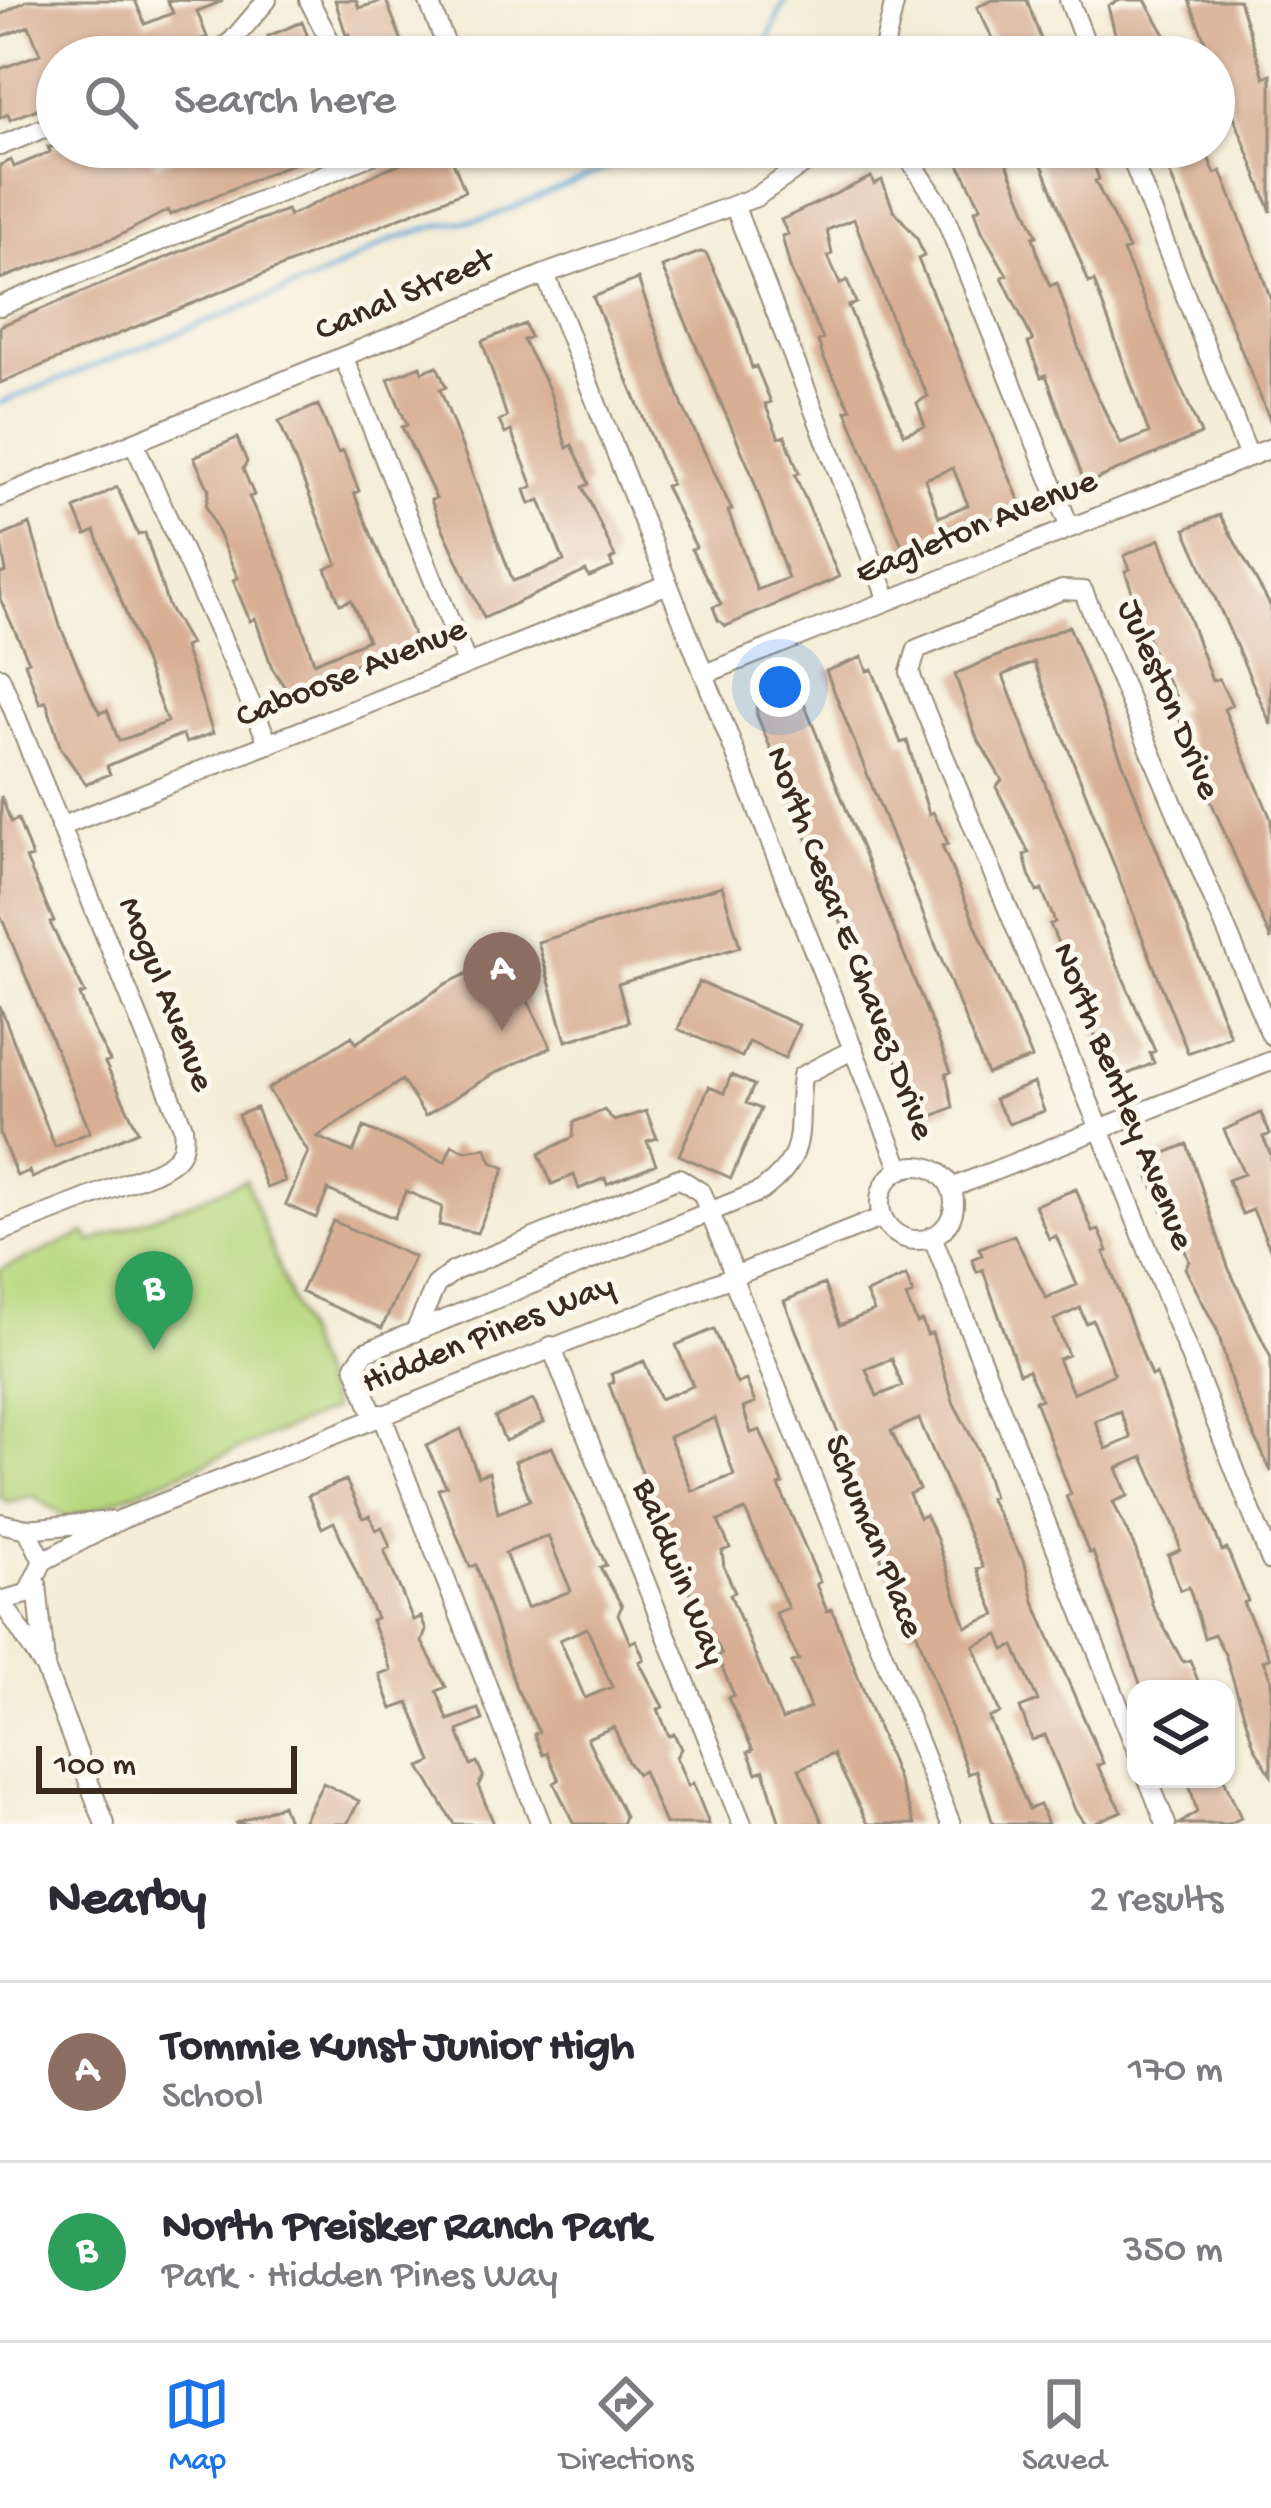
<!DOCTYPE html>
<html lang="en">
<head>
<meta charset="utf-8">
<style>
  body { margin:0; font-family:"Gochi Hand",sans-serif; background:#f7f7f7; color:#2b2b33 }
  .controls { position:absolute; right:36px; bottom:36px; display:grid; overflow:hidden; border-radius:24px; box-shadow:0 3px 9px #0004 }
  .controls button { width:108px; height:108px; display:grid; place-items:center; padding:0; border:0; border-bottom:3px solid #e1e1e2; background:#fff; color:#2b2b33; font:60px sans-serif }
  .scale { position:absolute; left:36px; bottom:30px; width:261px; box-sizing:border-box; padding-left:12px; border:6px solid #3b2a1e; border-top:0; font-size:33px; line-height:42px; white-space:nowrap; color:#3b2a1e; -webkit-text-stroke:9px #fbf7ec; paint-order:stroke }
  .you { position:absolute; left:780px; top:687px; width:42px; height:42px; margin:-30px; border:9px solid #fff; border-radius:50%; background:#1a73e8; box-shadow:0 0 0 18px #1a73e833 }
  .badge { display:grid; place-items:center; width:78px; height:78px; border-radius:50%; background:#1a73e8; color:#fff; font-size:39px; font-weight:700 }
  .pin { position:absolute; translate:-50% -99px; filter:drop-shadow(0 3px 6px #0008) }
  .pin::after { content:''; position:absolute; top:63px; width:42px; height:36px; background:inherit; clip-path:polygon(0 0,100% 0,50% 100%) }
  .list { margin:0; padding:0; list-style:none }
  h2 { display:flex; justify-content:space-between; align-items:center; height:156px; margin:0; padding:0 48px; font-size:51px }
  h2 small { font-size:39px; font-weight:400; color:#7c7c81 }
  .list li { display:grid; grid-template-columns:78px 1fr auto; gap:36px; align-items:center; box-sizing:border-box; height:180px; padding:0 48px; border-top:3px solid #e1e1e2 }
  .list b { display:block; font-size:45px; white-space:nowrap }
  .list p { margin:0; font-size:39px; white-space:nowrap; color:#7c7c81 }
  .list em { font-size:39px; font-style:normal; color:#7c7c81 }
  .icon { flex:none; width:66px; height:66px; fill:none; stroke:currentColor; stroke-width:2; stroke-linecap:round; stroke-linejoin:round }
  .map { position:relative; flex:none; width:1271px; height:1824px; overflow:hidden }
  .search { position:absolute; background:#fff; box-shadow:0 3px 9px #0004; left:36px; right:36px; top:36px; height:132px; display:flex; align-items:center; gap:30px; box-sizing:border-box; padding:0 42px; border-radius:66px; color:#7c7c81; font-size:45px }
  .sheet { height:516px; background:#fff }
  nav { display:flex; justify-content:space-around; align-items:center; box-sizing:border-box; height:168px; border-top:3px solid #e1e1e2; background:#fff; font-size:33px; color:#7c7c81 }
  nav a { display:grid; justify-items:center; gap:6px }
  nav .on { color:#1a73e8 }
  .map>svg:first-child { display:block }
  .green { fill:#b7d87f; stroke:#79814e; stroke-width:3 }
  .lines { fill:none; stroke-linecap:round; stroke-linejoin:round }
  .stream { stroke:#62a6d7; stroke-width:4.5 }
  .building { fill:#d8af95; fill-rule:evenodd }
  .minor-casing { stroke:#988c7a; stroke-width:22 }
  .minor { stroke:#fff; stroke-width:18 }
  .labels { text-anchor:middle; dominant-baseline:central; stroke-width:10; stroke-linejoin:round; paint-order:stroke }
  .street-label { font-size:36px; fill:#3b2a1e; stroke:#fbf7ec }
</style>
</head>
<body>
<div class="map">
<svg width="1271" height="1824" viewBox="0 0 1271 1824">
  <rect width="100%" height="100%" fill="#fbf7ec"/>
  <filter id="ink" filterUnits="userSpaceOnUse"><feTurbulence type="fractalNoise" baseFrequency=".00833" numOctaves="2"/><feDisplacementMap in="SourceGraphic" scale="24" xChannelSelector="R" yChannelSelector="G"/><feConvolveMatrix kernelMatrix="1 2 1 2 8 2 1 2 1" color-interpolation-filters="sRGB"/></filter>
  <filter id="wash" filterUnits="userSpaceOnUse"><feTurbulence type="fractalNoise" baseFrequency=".004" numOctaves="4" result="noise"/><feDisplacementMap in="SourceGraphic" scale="48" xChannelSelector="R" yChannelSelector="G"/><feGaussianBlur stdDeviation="2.7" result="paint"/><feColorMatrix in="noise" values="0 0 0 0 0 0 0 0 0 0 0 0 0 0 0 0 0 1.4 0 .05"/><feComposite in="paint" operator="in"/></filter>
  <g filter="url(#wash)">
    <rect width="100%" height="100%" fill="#f4edd7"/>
    <!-- green -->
    <path class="green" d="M246,1180l86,230 -242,101 -24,6 -33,-21 -26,6 -7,-5v-227l86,-37 5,9z"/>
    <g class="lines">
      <!-- stream -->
      <path class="stream" d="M761,57l24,-57
        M0,403l323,-127 68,-36 44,-14 50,-7 173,-72"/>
    </g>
    <g id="blocks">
      <!-- building -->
      <path class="building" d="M28,0h107l10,24 28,-11 -6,-13 56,1 -26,10 10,26 -20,8 -1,-4 -38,16h-91v44l-47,19 -2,-6 -8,4v-49l40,-15 -11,-28 -29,11v-22z
        M335,0h21l3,8 27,-8 22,57h-48l-10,-23 -4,1z
        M993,0h34l19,54 -44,3 -25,-50z
        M1121,0h24l30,52 -54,5 -13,-51z
        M1189,0h50l25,77 7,-3v138z
        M302,22l14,35h-74l29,-12 -3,-9z
        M48,147h99l8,19 28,-11 -3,-8 149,1 -159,67 -2,-5 -49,26 -119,43v-114l11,-5 3,7 36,-15z
        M447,147l18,44 -465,192v-57l247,-102 40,-14 2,6 97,-47z
        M950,147h50l37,89 -4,1 7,25 10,24 7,-3 32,96 32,65 28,-11 -55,-152 -5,2 -54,-136h53l11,32 -4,2 34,68 -6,2 78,183 -113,49 -5,-4 -37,-104 -5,2 -6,-15 -7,-19 5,-2 -31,-64 5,-2 -25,-44 -7,-21 6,-3z
        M1164,147h40l11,27 6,-3 37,92 13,37v123l-106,-261 4,-2z
        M871,177l3,7 8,-4 11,29 24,29 7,18 -6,3 102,243 -6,3 2,5 -87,31 2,4 -25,10 -60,-144 5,-2 -27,-50 -6,-18 5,-2 -32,-68 -9,-35 6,-2 -7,-14zM854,219l46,122 28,55 -11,7 8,23 -21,8 -56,-128 8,-3 -9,-23 -7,4 -12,-28 4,-2 -5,-24zM953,468l15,37 -29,12 -14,-38z
        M700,252l6,1 31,65 15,50 4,-2 15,36 -6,2 14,34 6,-2 14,37 -4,2 44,102 -113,49 -8,-6 -5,-13 8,-3 -30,-55 5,-2 -31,-61 6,-2 -78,-187 45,-18 45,128 49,103 -4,1 29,79 31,-12 -38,-108 -88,-203z
        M525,324l5,13 -7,3 26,49 18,59 5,-3 11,23 6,16 -6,3 32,70 -5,3 3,7 -24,10 -3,-6 -102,47 -46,-100 -7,-18 5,-2 -34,-71 5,-2 -19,-46 32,-13 2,6 15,-6 9,21 -6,2 73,192 24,-9 27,-11 -24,-61 -10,4 -5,-14 8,-4 -22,-55 -6,3 -6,-13 8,-4 -25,-76z
        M318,405l20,48 5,-2 16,40 -5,2 62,148 -26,15 -2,-6 -43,18 -30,15 3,8 -24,10 -22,-33 -17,-50 -5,3 -17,-41 5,-2 -32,-72 3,-16 -15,-33 43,-19 10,24 -4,7 11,26 -5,2 38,81 27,85 54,-23 -17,-40 -11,4 -14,-35 11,-5 -58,-143z
        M117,487l21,48 7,-2 23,73 22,38 -6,3 29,86 -27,10 -3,-8 -8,2 -68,29 3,8 -24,10 -25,-35 -15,-48 -6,3 -15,-41 4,-2 -29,-62v-25l6,-2 -6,-35 30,-13 30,102 34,77 6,10 7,-3 12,31 19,-7 29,-12 -72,-191 -9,4 -11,-26z
        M1220,515l51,92v118l-86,-196z
        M1160,539l52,142 7,-2 13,26 -8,4 47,110v121l-70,-162 4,-1 -29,-66 6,-3 -27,-50 -30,-87 5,-2 -6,-13z
        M1069,626l161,410 -42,17 -154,-391 -31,13 97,250 55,126 -5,2 4,10 -38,16 -22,-45 -22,-71 -5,2 -17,-41 5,-2 -13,-32 -5,2 -8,-18 -5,-19 5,-2 -33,-66 6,-7 -26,-44 -21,-62z
        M862,657l5,14 5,-2 29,74 6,-2 22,73 4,-2 9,18 6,14 -6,2 90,212 -45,16 -161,-403z
        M796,683l155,389 -5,2 7,33 -32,14 -164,-406 -1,-15z
        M1,796l10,26 7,-3 14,38 -6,2 28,63 -4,1 35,70 -5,2 13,34 17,32 -5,2 33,68 -106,47 -3,-7 -12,5 -17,-42v-128l55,141 35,-15 -90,-218z
        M722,886l18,61 -122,37 11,38 -63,19 -28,-99z
        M505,955l46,92 -60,28 -66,41 -23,-36 -85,57 36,15 11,-25 81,35 7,-17 13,6 21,-3 6,14 13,6 -28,65 -38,-8 3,-18 -36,-16 -12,27 -66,-28 -12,28 -30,-13 22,-53 -40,-63 84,-53 4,7 90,-59z
        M699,982l100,43 -14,33 -36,-16 -7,15 -64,-28z
        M731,1075l23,10 -8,18 15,6 -30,69 -52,-23 30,-68 15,6z
        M1034,1083l10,28 -35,13 -15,-25z
        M256,1108l29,73 -18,7 -29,-73z
        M604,1110l10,11 32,-10 11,27 -10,3 9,23 -49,20 -2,-6 -26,11 -5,-14 -22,9 -13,-30 34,-17 1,-15z
        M1261,1113l9,21 -7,3 8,18v96l-18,-41 -11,4 -14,-34 16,-6 -20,-44z
        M1187,1144l41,123 43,91v114l-37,-81 -16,-59 -33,-64 4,-7 -13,-34 -6,2 -24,-59 5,-2 -3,-8z
        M1076,1189l17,43 6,-2 9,21 -4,1 47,124 5,-2 66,177 5,-2 21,52 -5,2 27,55 -7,3 8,18v96l-17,-29 -29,-92 -11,-20 -10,4 -15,-51 -9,3 -12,-35 12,-5 -4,-20 -33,-73 -26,11 11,28 -15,6 23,48 17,57 30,55 7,-2 11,29h-59l-49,-137 -4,1 -23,-57 5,-2 -36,-93 6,-2 -13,-29 -9,3 -36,-103 -6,2 -5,-13 10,-4 -3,-7 35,-13 32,63 31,-13 -21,-49 -7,3 -14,-34zM1080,1308l6,15 7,-3 21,54 -41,19 -15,-34 10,-4 -14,-35zM1120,1411l11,27 -25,11 -11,-28z
        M333,1221l81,36 -32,71 -81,-36z
        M906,1276l7,18 -7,3 11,26 5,-2 5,14 5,-2 22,71 25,47 14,46 -4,1 36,66 9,37 69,162 -6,2 25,46 -31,13h-6l-10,-14 -30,-75 -13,5 -12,-32 18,-7 -24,-55 -9,4 -6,-15 -25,11 26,67 -11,5 40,91 11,-4 8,19h-55l-17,-54 -8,4 -52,-143 -6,2 -6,-14 -52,-138 5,-2 -73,-178 40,-17 16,41 34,-14 -8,-18zM892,1359l10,27 -25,10 -11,-27zM919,1419l64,148 -6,2 19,46 -30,12 -29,-88 -12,-24 -6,3 -10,-24 10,-5 -28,-58z
        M714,1329l23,55 9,-4 9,23 -12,5 8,25 9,-3 17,40 6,14 -4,2 41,96 -4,2 11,27 5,-2 83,215h-47l-35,-70 -34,15 24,55h-43l-16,-54 -7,3 -9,-21 5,-2 -25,-52 6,-3 -17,-39 5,-2 -46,-90 -67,-180 5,-2 -3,-8 33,-13 16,38 33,-13 -17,-41zM715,1418l19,57 -42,16 -23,-54zM745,1510l43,98 -13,5 24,47 -7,2 18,46 -28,12 -52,-126 5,-2 -11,-25 -2,-16 8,-3 -12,-27z
        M533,1400l11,22 -39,19 -10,-24z
        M461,1429l17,47 11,-4 9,41 32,-13 -15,-39 37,-14 54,118 -6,2 22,39 -4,8 12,29 6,-3 8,19 -5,3 24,45 -5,2 11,27 5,-2 7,15 -5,8 12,29 5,-3 16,41h-44l-22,-53 -6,3 -9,-12 -14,-35 -27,11 38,78 -3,8h-48l-20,-41 5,-3 -12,-27 -4,2 -9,-21 5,-2 -23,-44 -40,-123 -6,2 -32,-78 8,-3 -20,-40zM548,1536l23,55 -44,17 -22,-55zM587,1628l25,59 -27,11 -25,-58z
        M346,1480l17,38 7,-2 6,14 6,-3 8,20 -6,3 29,70 8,-3 5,13 -4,12 24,45 -9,4 11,29 30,-11 5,11 -25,11 13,34 6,-3 6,14 -5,10 16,38h-40l-34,-57 12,-5 -23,-59 -17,6 -13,-35 12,-4 -20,-50 5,-2 -42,-96 -12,6 -14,-32z
        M1188,1779h36l17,39 -13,6h-49l18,-12z
        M323,1783l36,18 -12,23h-45z
        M282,1805l7,19h-53v-1z"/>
    </g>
  </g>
  <g filter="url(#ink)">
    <use href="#blocks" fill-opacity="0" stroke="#988c7a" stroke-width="3"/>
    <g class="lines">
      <defs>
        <path id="minor" d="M309,0l29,57
          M428,0l23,57
          M1069,0l22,57
          M210,57l22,-16 35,-41
          M882,57l13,-57
          M0,146l57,-23
          M902,147l39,60 129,321
          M1127,147l122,310
          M734,205l154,395
          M545,274l356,896
          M0,306l392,-159
          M344,358l123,306
          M134,443l135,301
          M0,497l545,-223 211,-77 72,-50
          M707,673l564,-225
          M0,677l183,450c3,26 -5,34 -28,45l-155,60
          M60,827l608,-243
          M1271,1035l-188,-444 -21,-1 -145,59 -7,23 3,10 187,447 171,432
          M880 1203a37 37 0 1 1 74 0a37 37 0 1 1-74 0Z
          M951,1188l320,-127
          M932,1236l204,513
          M731,1274l220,550
          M415,1332l21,-47 18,-14 225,-93 23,15 32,80
          M551,1346l191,478
          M381,1414l160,410
          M374,1417l-19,-51 10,-14 396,-161c51,-38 34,-61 41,-115l52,-27
          M0,1523l27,6 16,32 -16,33 -27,7
          M27,1529l84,-8
          M43,1561l79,-42 761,-302
          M37,1584l8,79
          M2,1602l43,66 60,156
          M1148,1779l18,45"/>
      </defs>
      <!-- minor casing -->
      <use href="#minor" class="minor-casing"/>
      <!-- minor -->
      <use href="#minor" class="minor"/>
    </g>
  </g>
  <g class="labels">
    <!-- street labels -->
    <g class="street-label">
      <text transform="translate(405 297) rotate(-23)">Canal Street</text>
      <text transform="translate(977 529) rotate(-22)">Eagleton Avenue</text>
      <text transform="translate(352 675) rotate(-22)">Caboose Avenue</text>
      <text transform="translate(1167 700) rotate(67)">Juleston Drive</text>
      <text transform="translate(848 944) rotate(69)">North Cesar E Chavez Drive</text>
      <text transform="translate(164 995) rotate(68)">Mogul Avenue</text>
      <text transform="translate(1121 1097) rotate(68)">North Bentley Avenue</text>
      <text transform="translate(489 1336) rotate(-22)">Hidden Pines Way</text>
      <text transform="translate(872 1537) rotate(68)">Schuman Place</text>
      <text transform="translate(677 1573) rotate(68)">Baldwin Way</text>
    </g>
  </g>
</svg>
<div class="controls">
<button><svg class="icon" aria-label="layers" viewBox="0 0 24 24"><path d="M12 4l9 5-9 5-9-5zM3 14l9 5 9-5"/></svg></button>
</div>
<div class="scale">100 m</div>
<div class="you"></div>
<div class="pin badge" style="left:502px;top:1031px;background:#8d6e63">A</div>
<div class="pin badge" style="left:154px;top:1350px;background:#2e9e5b">B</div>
<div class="search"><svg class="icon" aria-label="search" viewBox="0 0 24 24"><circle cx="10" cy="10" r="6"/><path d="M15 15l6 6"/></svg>Search here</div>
</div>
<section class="sheet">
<h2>Nearby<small>2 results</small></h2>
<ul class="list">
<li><span class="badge" style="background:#8d6e63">A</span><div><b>Tommie Kunst Junior High</b><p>School</p></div><em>170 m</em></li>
<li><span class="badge" style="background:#2e9e5b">B</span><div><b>North Preisker Ranch Park</b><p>Park · Hidden Pines Way</p></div><em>350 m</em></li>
</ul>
</section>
<nav>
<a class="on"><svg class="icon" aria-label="map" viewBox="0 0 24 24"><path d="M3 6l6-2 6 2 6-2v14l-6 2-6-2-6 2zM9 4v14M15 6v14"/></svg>Map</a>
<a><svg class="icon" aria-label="directions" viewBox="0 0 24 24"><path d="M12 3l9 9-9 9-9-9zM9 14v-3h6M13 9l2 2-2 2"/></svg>Directions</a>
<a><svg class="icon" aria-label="saved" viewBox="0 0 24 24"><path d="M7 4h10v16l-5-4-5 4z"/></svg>Saved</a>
</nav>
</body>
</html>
